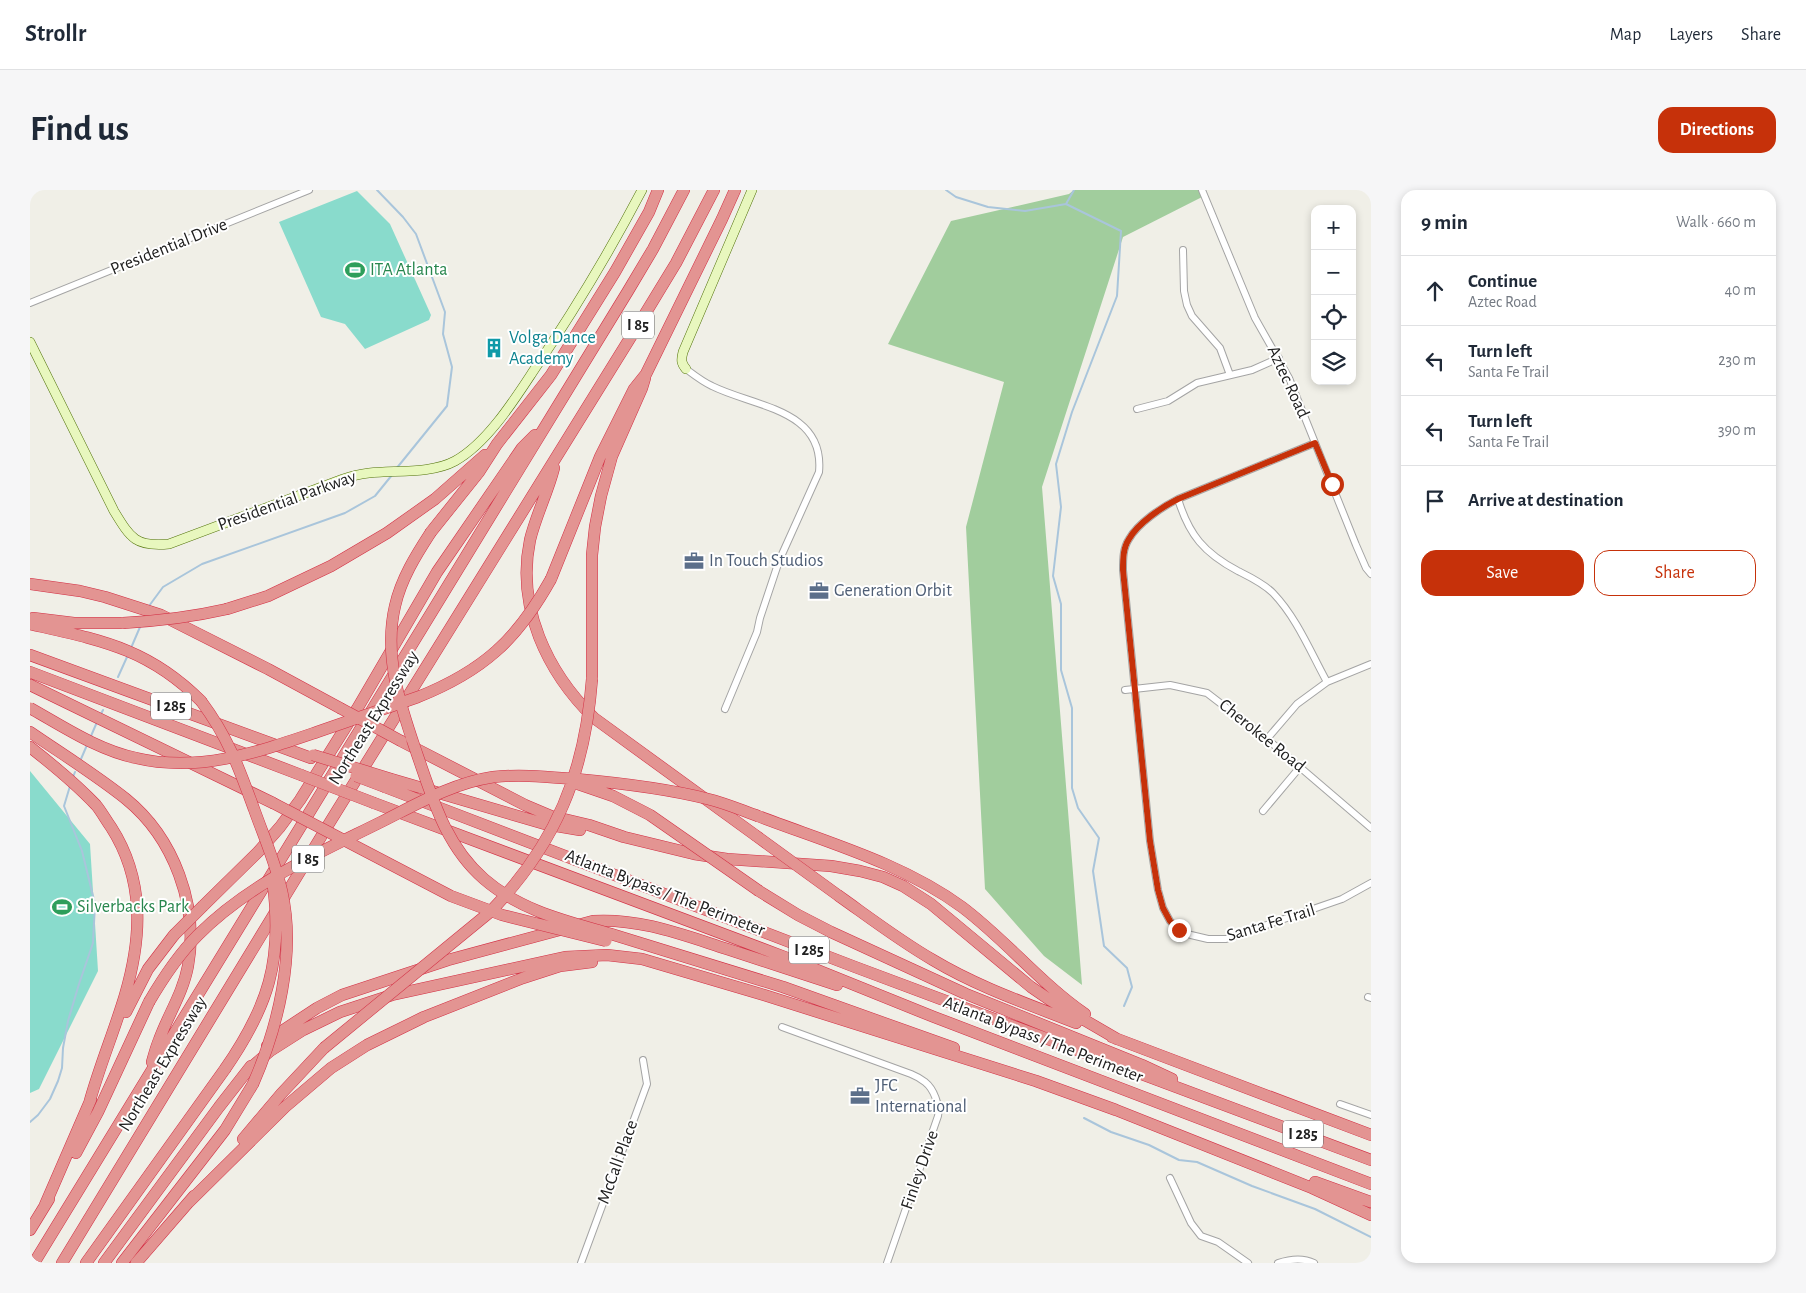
<!DOCTYPE html>
<html lang="en">
<head>
<meta charset="utf-8">
<style>
  body { margin:0; font-family:"Alegreya Sans",sans-serif; background:#f6f6f7; color:#1f2937 }
  .controls { position:absolute; right:15px; top:15px; display:grid; overflow:hidden; border-radius:10px; box-shadow:0 2px 8px #0003 }
  .controls button { width:45px; height:45px; display:grid; place-items:center; padding:0; border:0; border-bottom:1px solid #e0e1e3; background:#fff; color:#1f2937; font:25px sans-serif }
  .stop { position:absolute; width:15px; height:15px; margin:-11px; border:4px solid #c6310a; border-radius:50%; background:#fff }
  .stop.end { background:#c6310a; border-color:#fff; box-shadow:0 1px 5px #0008 }
  .list { margin:0; padding:0; list-style:none }
  h2 { display:flex; justify-content:space-between; align-items:center; height:65px; margin:0; padding:0 20px; font-size:21px }
  h2 small { font-size:16px; font-weight:400; color:#747a83 }
  .list li { display:grid; grid-template-columns:32px 1fr auto; gap:15px; align-items:center; box-sizing:border-box; height:70px; padding:0 20px; border-top:1px solid #e0e1e3 }
  .list b { display:block; font-size:19px; white-space:nowrap }
  .list p { margin:0; font-size:16px; white-space:nowrap; color:#747a83 }
  .list em { font-size:16px; font-style:normal; color:#747a83 }
  .actions { display:flex; gap:10px; padding:15px 20px }
  .actions a { flex:1; padding:11px 0; border:1px solid #c6310a; border-radius:15px; text-align:center; font-size:18px; color:#c6310a }
  .actions .main { background:#c6310a; color:#fff }
  .icon { flex:none; width:28px; height:28px; fill:none; stroke:currentColor; stroke-width:2; stroke-linecap:round; stroke-linejoin:round }
  .map { position:relative; flex:none; width:1341px; height:1073px; overflow:hidden; border-radius:15px }
  header { display:flex; align-items:center; gap:30px; box-sizing:border-box; height:70px; padding:0 25px; background:#fff; border-bottom:1px solid #e0e1e3 }
  header strong { font-size:24px }
  nav { display:flex; gap:28px; margin-inline-start:auto; font-size:18px }
  .intro { display:flex; align-items:center; justify-content:space-between; box-sizing:border-box; height:120px; padding:0 30px }
  h1 { margin:0; font-size:35px }
  .button { padding:12px 22px; border-radius:15px; background:#c6310a; color:#fff; font-size:18px; font-weight:700 }
  main { display:flex; gap:30px; padding:0 30px }
  aside { flex:1; background:#fff; border-radius:15px; box-shadow:0 2px 8px #0003 }
  .map>svg:first-child { display:block }
  .forest { fill:#a1cd9d }
  .pitch { fill:#89dbcc }
  .lines { fill:none; stroke-linecap:round; stroke-linejoin:round }
  .stream { stroke:#a9c5db; stroke-width:2 }
  .street-casing { stroke:#a4a4a4; stroke-width:8 }
  .secondary-casing { stroke:#52730a; stroke-width:10 }
  .highway-casing { stroke:#d32f44; stroke-width:12 }
  .street { stroke:#fff; stroke-width:6 }
  .secondary { stroke:#e8f7be; stroke-width:9 }
  .highway { stroke:#e39492; stroke-width:11 }
  .highway-bridge-casing { stroke:#d32f44; stroke-width:12; stroke-linecap:butt }
  .highway-bridge { stroke:#e39492; stroke-width:11 }
  .route { stroke:#c6310a; stroke-width:6 }
  .labels { text-anchor:middle; dominant-baseline:central; stroke-width:4; stroke-linejoin:round; paint-order:stroke }
  .shield { fill:#fff; stroke:#636363; stroke-width:1 }
  .shield-label { font-size:16px; font-weight:bold; fill:#202020 }
  .street-label { font-size:18px; fill:#202020; stroke:#fff }
  .leisure-label { font-size:18px; fill:#27864d; stroke:#fff; text-anchor:start }
  .culture-label { font-size:18px; fill:#0d838f; stroke:#fff; text-anchor:start }
  .service-label { font-size:18px; fill:#4e5e75; stroke:#fff; text-anchor:start }
</style>
</head>
<body>
<header>
<strong>Strollr</strong>
<nav><a>Map</a><a>Layers</a><a>Share</a></nav>
</header>
<div class="intro"><h1>Find us</h1><a class="button">Directions</a></div>
<main>
<div class="map">
<svg width="1341" height="1073" viewBox="0 0 1341 1073">
  <rect width="100%" height="100%" fill="#f0efe7"/>
  <!-- forest -->
  <path class="forest" d="M1044,0h130l2,5 -83,42 -81,250 40,498 -38,-29 -59,-67 -19,-362 38,-145 -116,-38 63,-123 118,-27z"/>
  <!-- pitch -->
  <path class="pitch" d="M327,1l33,33 41,91 -2,5 -64,29 -20,-25 -24,-7 -42,-95z
    M0,581l60,73 8,127 -59,118 -9,4z"/>
  <g class="lines">
    <!-- stream -->
    <path class="stream" d="M347,0l26,27 13,17 29,78 -2,22 9,33 -5,39 -51,63
      M916,0l10,7 32,10 37,4 41,-7 55,27 -4,65 -45,116 -16,52 5,43 -8,69 8,28v66l11,38v80l6,20 21,30 -6,33 11,75 23,22 5,19 -8,19
      M1036,14l8,-14
      M119,416l14,-19 39,-23 143,-51 30,-17 17,-21
      M101,458l9,-21
      M88,487l9,-20
      M70,526l3,-6
      M61,546l6,-14
      M51,569l6,-14
      M43,587l2,-5
      M1054,928l27,14 38,13 30,15 18,2 55,24 63,23 56,28
      M0,932l8,-7 12,-16 8,-18 4,-13 1,-20 5,-27 11,-37 14,-41 2,-39 -13,-53 -18,-45 6,-20"/>
    <defs>
      <path id="street" d="M1172,0l53,128 34,60 67,167 10,23 5,6
        M1153,60l1,41 3,14 5,11 28,32 10,27
        M0,113l279,-113
        M656,179c8,6 17,13 26,17 42,21 113,23 107,86l-40,89 -19,57 -3,14 -32,77
        M1107,219l31,-8 29,-18 55,-13 27,-12
        M1285,253l-137,56c-16,8 -40,24 -49,40 -6,9 -6,20 -6,31l27,271 8,49 5,18 7,13 9,9 12,5 17,4h18l116,-40 29,-16
        M1148,309c11,36 26,54 60,72 12,6 25,12 35,22 24,25 38,60 54,89
        M1095,500l45,-5 37,8 60,46 104,89
        M1237,549l30,-35 30,-22 44,-18
        M1233,621l37,-44
        M1338,807l3,1
        M752,837l129,47c5,2 10,5 14,8 9,7 15,24 13,34l-51,147
        M1310,914l31,11
        M1140,988l21,45 10,13 17,6 30,21
        M551,1073l66,-179 -4,-24
        M1248,1073c12,-4 24,-6 36,0"/>
      <path id="secondary" d="M0,152l84,169c17,28 22,36 55,33l174,-65c9,-3 17,-5 26,-6 27,-3 62,1 86,-12 31,-17 58,-59 77,-88 40,-59 77,-120 110,-183
        M656,179c-5,-6 -5,-9 -3,-17l69,-162"/>
      <path id="highway" d="M524,278c-6,24 -18,47 -24,72 -14,67 17,132 64,178l161,117
        M401,342l48,-60 18,-28 54,-69 64,-103 34,-60 9,-22
        M521,389l49,-122 34,-68 12,-15 76,-155 13,-29
        M0,394l50,7 25,6 56,18 107,54 72,39
        M197,419l41,-13 63,-30 56,-33 48,-34 50,-44
        M3,428l41,5h49
        M0,434c70,16 118,24 171,77
        M0,465l281,103
        M0,482l271,103
        M562,489v-124l3,-28 6,-31 11,-40 30,-68 3,-10
        M0,495l243,118
        M0,542c32,22 66,43 96,67 48,39 73,107 62,167 -5,27 -20,49 -29,74 -3,7 -5,15 -7,22
        M371,551l124,64 26,11 38,9 35,12 70,17 33,5 104,7 29,5 23,6 20,9 28,18 100,83 19,13 67,39
        M0,557c23,18 46,37 66,58 5,6 10,15 15,22 34,53 31,110 14,168 -11,37 -26,72 -36,109
        M361,589l154,45 35,6
        M355,597c328,127 656,251 986,373
        M344,613l416,156 144,58 437,167
        M728,626c68,26 144,47 204,91 44,33 78,76 123,107
        M729,701l39,24 33,17 135,62 176,71 30,14
        M809,706c31,22 61,45 94,64 45,27 95,44 143,63
        M173,716l55,-54 22,-25 20,-27 57,-91 80,-137 85,-124 13,-13
        M581,744l172,53 171,61
        M96,822l22,-43 26,-34
        M1082,847l259,98
        M237,856l12,-13 38,-25 25,-13 106,-35 145,-39c47,-3 90,14 134,28 37,12 73,24 110,36
        M217,881l23,-20 33,-21 37,-18 52,-17 173,-38 42,-2 35,4 122,36 272,86 80,29 196,78 59,27
        M213,949l38,-45 43,-46
        M46,963l22,-41 51,-110
        M1285,992l56,20
        M159,1012l96,-95 46,-39 36,-23 57,-28 99,-39 37,-12 32,-4
        M15,1015l46,-106
        M0,1040l19,-31
        M4,1073l594,-972 25,-42 31,-59
        M32,1073l268,-441 315,-508 31,-51 38,-73
        M56,1073l139,-194
        M74,1073l115,-156 32,-41
        M92,1073l103,-133 28,-46
        M106,1073l58,-67"/>
    </defs>
    <!-- street casing -->
    <use href="#street" class="street-casing"/>
    <!-- secondary casing -->
    <use href="#secondary" class="secondary-casing"/>
    <!-- highway casing -->
    <use href="#highway" class="highway-casing"/>
    <!-- street -->
    <use href="#street" class="street"/>
    <!-- secondary -->
    <use href="#secondary" class="secondary"/>
    <!-- highway -->
    <use href="#highway" class="highway"/>
    <defs>
      <path id="highway-bridge" d="M401,342c-15,23 -30,47 -36,74 -12,51 6,101 22,148 16,46 29,92 67,125 37,32 82,42 127,55
        M93,433c35,-2 69,-6 104,-14
        M171,511c27,36 38,67 53,108 10,28 22,55 28,83 14,62 -4,135 -29,192
        M0,518c34,19 68,42 106,50 63,15 122,-6 181,-26 34,-12 67,-23 101,-35 65,-26 99,-57 133,-118
        M310,518l61,33
        M283,565l78,24
        M271,585l73,28
        M326,586l29,11
        M548,594l35,12 37,19 109,76
        M243,613l178,93 51,19 104,26
        M725,645l84,61
        M144,745l29,-29
        M119,812c14,-24 30,-48 49,-67 52,-52 119,-81 183,-113 36,-18 72,-39 112,-45 28,-3 56,0 83,2 44,4 89,9 132,20 17,4 33,11 50,17
        M294,858l166,-136c66,-68 95,-139 102,-233
        M195,879c43,-62 58,-108 48,-185"/>
    </defs>
    <!-- highway-bridge casing -->
    <use href="#highway-bridge" class="highway-bridge-casing"/>
    <!-- highway-bridge -->
    <use href="#highway-bridge" class="highway-bridge"/>
  </g>
  <g class="lines">
    <!-- route -->
    <path class="route" d="M1149,740l-9,-9 -7,-13 -5,-18 -8,-49 -27,-271c0,-11 0,-22 6,-31 9,-16 33,-32 49,-40l137,-56 17,41"/>
  </g>
  <!-- icons -->
  <defs>
    <symbol id="stadium-bare" viewBox="-9 -9 18 18"><path d="M0-5a6.5 5 0 1 0 0 10a6.5 5 0 1 0 0-10ZM-3.5-1.8h7v3.6h-7Z" fill="#2e9e5b" stroke="#fff" stroke-width="2.5" paint-order="stroke"/></symbol>
    <symbol id="building-bare" viewBox="-9 -9 18 18"><path d="M-4-6H4V6H1V3H-1V6H-4ZM-2.5-4.3h1.7v1.8h-1.7ZM.8-4.3h1.7v1.8H.8ZM-2.5-1h1.7V.8h-1.7ZM.8-1h1.7V.8H.8Z" fill="#0f9aa8" stroke="#fff" stroke-width="2.5" paint-order="stroke"/></symbol>
    <symbol id="office-bare" viewBox="-9 -9 18 18"><path d="M-6-3h4V-5.5h4V-3h4V5H-6ZM-1-4.5V-3h2v-1.5ZM-6 0V1H6V0Z" fill="#5c6f8a" stroke="#fff" stroke-width="2.5" paint-order="stroke"/></symbol>
  </defs>
  <g fill-rule="evenodd">
    <use href="#stadium-bare" x="311" y="66" width="28" height="28"/>
    <use href="#building-bare" x="450" y="144" width="28" height="28"/>
    <use href="#office-bare" x="650" y="357" width="28" height="28"/>
    <use href="#office-bare" x="775" y="387" width="28" height="28"/>
    <use href="#stadium-bare" x="18" y="703" width="28" height="28"/>
    <use href="#office-bare" x="816" y="892" width="28" height="28"/>
  </g>
  <g class="labels">
    <!-- shield labels -->
    <g class="shield">
      <rect x="592" y="121.5" width="32" height="27" rx="4"/>
      <rect x="121" y="502.5" width="40" height="27" rx="4"/>
      <rect x="262" y="655.5" width="32" height="27" rx="4"/>
      <rect x="759" y="746.5" width="40" height="27" rx="4"/>
      <rect x="1253" y="930.5" width="40" height="27" rx="4"/>
    </g>
    <g class="shield-label">
      <text x="608" y="135">I 85</text>
      <text x="141" y="516">I 285</text>
      <text x="278" y="669">I 85</text>
      <text x="779" y="760">I 285</text>
      <text x="1273" y="944">I 285</text>
    </g>
    <!-- street labels -->
    <g class="street-label">
      <text transform="translate(139 57) rotate(-22)">Presidential Drive</text>
      <text transform="translate(1258 192) rotate(65)">Aztec Road</text>
      <text transform="translate(257 311) rotate(-20)">Presidential Parkway</text>
      <text transform="translate(344 528) rotate(-58)">Northeast Expressway</text>
      <text transform="translate(1232 546) rotate(39)">Cherokee Road</text>
      <text transform="translate(635 703) rotate(21)">Atlanta Bypass / The Perimeter</text>
      <text transform="translate(1241 733) rotate(-17)">Santa Fe Trail</text>
      <text transform="translate(1013 850) rotate(21)">Atlanta Bypass / The Perimeter</text>
      <text transform="translate(133 874) rotate(-59)">Northeast Expressway</text>
      <text transform="translate(588 972) rotate(-70)">McCall Place</text>
      <text transform="translate(890 980) rotate(-71)">Finley Drive</text>
    </g>
    <!-- leisure labels -->
    <g class="leisure-label">
      <text x="340" y="80">ITA Atlanta</text>
      <text x="47" y="717">Silverbacks Park</text>
    </g>
    <!-- culture labels -->
    <g class="culture-label">
      <text x="479" y="148">Volga Dance<tspan x="479" dy="21">Academy</tspan></text>
    </g>
    <!-- service labels -->
    <g class="service-label">
      <text x="679" y="371">In Touch Studios</text>
      <text x="804" y="401">Generation Orbit</text>
      <text x="845" y="896">JFC<tspan x="845" dy="21">International</tspan></text>
    </g>
  </g>
</svg>
<div class="controls">
<button>+</button>
<button>−</button>
<button><svg class="icon" aria-label="locate" viewBox="0 0 24 24"><circle cx="12" cy="12" r="6"/><path d="M12 2v4M12 18v4M2 12h4M18 12h4"/></svg></button>
<button><svg class="icon" aria-label="layers" viewBox="0 0 24 24"><path d="M12 4l9 5-9 5-9-5zM3 14l9 5 9-5"/></svg></button>
</div>
<div class="stop" style="left:1302px;top:294px"></div>
<div class="stop end" style="left:1149px;top:740px"></div>
</div>
<aside>
<h2>9 min<small>Walk · 660 m</small></h2>
<ul class="list">
<li><svg class="icon" aria-label="ahead" viewBox="0 0 24 24"><path d="M12 20V5M6 11l6-6 6 6"/></svg><div><b>Continue</b><p>Aztec Road</p></div><em>40 m</em></li>
<li><svg class="icon" aria-label="left" viewBox="0 0 24 24"><path d="M17 20v-9H6M10 6l-5 5 5 5"/></svg><div><b>Turn left</b><p>Santa Fe Trail</p></div><em>230 m</em></li>
<li><svg class="icon" aria-label="left" viewBox="0 0 24 24"><path d="M17 20v-9H6M10 6l-5 5 5 5"/></svg><div><b>Turn left</b><p>Santa Fe Trail</p></div><em>390 m</em></li>
<li><svg class="icon" aria-label="arrive" viewBox="0 0 24 24"><path d="M6 21V4h12l-3 4 3 4H6"/></svg><div><b>Arrive at destination</b></div></li>
</ul>
<div class="actions"><a class="main">Save</a><a>Share</a></div>
</aside>
</main>
</body>
</html>
